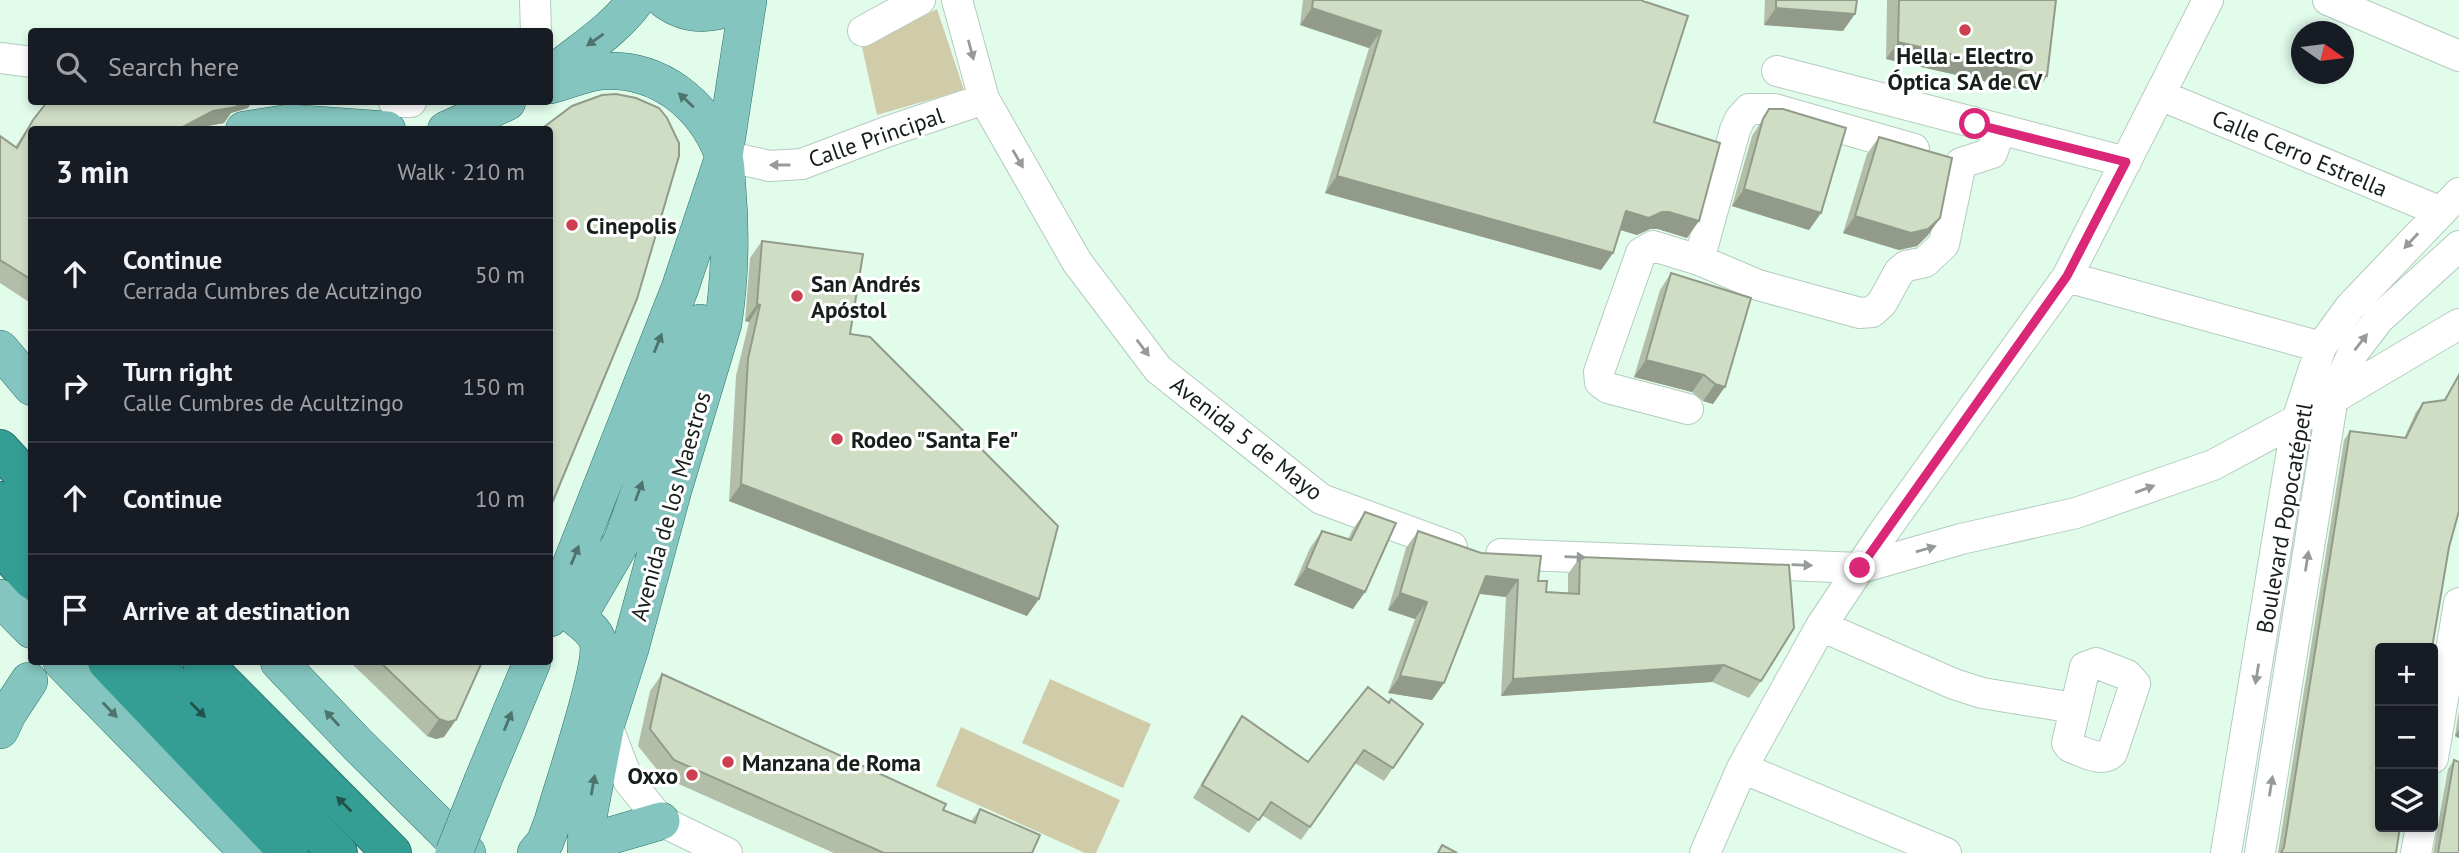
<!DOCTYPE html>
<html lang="en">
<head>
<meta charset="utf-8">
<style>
  body { margin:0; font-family:"PT Sans",sans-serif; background:#242831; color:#f1f3f6 }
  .controls { position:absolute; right:21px; bottom:21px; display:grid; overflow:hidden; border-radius:7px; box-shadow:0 4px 10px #0003 }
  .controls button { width:63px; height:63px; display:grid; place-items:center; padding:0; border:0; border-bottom:2px solid #363941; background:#171b24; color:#f1f3f6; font:35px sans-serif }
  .compass { position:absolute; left:2291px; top:21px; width:63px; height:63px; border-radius:50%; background:#171b24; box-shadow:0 4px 10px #0003; rotate:104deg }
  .stop { position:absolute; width:21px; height:21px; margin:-16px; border:5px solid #db2777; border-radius:50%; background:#fff }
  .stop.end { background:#db2777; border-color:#fff; box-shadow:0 2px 7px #0008 }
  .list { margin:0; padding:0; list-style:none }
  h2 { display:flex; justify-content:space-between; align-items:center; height:91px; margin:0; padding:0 28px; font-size:30px }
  h2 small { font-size:23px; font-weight:400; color:#9ea1a6 }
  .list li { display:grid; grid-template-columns:46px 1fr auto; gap:21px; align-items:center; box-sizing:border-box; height:112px; padding:0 28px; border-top:2px solid #363941 }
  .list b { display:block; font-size:26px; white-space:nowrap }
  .list p { margin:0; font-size:23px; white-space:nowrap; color:#9ea1a6 }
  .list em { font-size:23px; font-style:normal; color:#9ea1a6 }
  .icon { flex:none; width:38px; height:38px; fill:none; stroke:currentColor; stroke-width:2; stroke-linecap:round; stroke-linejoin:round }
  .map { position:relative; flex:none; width:2459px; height:853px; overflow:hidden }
  .search { position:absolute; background:#171b24; box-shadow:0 4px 10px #0003; left:28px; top:28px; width:525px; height:77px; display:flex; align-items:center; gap:18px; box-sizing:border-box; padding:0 24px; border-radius:7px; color:#9ea1a6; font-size:26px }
  .panel { position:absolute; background:#171b24; box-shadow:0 4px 10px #0003; left:28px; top:126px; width:525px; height:539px; border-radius:7px }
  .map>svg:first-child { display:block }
  .green { fill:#d0cca9 }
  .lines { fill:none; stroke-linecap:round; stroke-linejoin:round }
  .minor-casing { stroke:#b3ccbd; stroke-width:32 }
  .major-casing { stroke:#2a726a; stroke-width:38 }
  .highway-casing { stroke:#2a726a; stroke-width:40 }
  .minor { stroke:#fff; stroke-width:30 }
  .major { stroke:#85c5bf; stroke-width:37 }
  .highway { stroke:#349e95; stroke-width:38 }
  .major-bridge-casing { stroke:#2a726a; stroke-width:38; stroke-linecap:butt }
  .major-bridge { stroke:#85c5bf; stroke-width:37 }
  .wall { fill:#b3bea9 }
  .shaded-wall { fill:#929b8a }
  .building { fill:#d0ddc5; stroke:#929b8a; stroke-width:2 }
  .oneway { fill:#4e726c }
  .oneway2 { fill:#969a98 }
  .oneway3 { fill:#22524b }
  .route { stroke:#db2777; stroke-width:9 }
  .poi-dot { fill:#ce3e4f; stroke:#fff; stroke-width:2.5 }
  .labels { text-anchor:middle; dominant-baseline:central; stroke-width:6; stroke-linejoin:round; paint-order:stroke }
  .poi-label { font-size:23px; font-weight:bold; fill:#161f1a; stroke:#fff; text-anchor:start }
  .street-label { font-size:23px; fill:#161f1a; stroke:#fff }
</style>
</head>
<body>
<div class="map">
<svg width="2459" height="853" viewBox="0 0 2459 853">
  <rect width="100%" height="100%" fill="#e2fcec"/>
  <!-- green -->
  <path class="green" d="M937,9l27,81 -87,25 -15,-68z
    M1050,679l101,45 -28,64 -101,-45z
    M961,727l159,73 -24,53h-11l-149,-67z"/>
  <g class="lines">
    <defs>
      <path id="minor" d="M535,0l1,32
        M957,0l27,99 93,163 81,107 163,130 131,48
        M2328,0l131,56
        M863,31l57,-31
        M0,58l32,4
        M1777,71l349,91
        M2160,95l279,116
        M394,102h17
        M724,156l46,10 32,-2 84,-32 98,-33
        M1699,260l36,-130 5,-11 9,-10h25l140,40
        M2067,277l254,70
        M1688,409l-80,-21 -8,-6 -1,-10 42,-119 12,-7 46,14 59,25 102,28 12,-1 10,-9 17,-31 7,-6 19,-4 19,-18 17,-81 31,-10 8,-22
        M1501,554l359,14 101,-29 115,-26 137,-48 84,-45 162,-96
        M1821,626l133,58 28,9 92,15
        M2096,663l31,12 8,9 -23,69c-12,10 -29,-2 -42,-6l-3,-4 18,-76z
        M605,720l23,60 33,41 66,32
        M2433,758l26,-155
        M1742,768l204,85
        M1705,853l37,-85 79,-142 62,-93 184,-256 141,-277
        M2226,853l71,-433 24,-73 29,-40 109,-114
        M2260,853l73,-456 20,-44 26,-34 80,-73
        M2416,853l5,-26"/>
      <path id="major" d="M665,0c29,21 51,12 83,2
        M550,76c28,-24 64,-45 86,-76
        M550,85c17,-4 33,-12 51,-14 57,-4 102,32 122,83 4,10 3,22 4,32 4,46 3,93 -4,138l-50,166 -43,159 -24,75 -19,99 -1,30
        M244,130l45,-7 98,7
        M446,130l61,-28
        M0,349l32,38
        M0,598l32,32
        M550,618l130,-330 44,-132 24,-156
        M577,618l45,-77 78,-218
        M62,662l187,191
        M279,662l79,83 109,108
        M0,730l8,-17 21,-32
        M483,780l49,-118
        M586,850l27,-15 48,-14
        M536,853l9,-11 8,-21c9,-33 51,-153 45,-179 -3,-11 -13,-17 -21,-24"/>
      <path id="highway" d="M0,449l32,35
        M0,501l32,34
        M0,545l32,35
        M107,662l182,191
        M150,662l188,191
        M202,662l190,191"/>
    </defs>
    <!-- minor casing -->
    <use href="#minor" class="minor-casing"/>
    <!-- major casing -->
    <use href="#major" class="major-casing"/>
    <!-- highway casing -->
    <use href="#highway" class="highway-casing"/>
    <!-- minor -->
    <use href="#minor" class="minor"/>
    <!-- major -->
    <use href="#major" class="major"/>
    <!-- highway -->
    <use href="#highway" class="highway"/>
    <defs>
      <path id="major-bridge" d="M454,853l29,-73"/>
    </defs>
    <!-- major-bridge casing -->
    <use href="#major-bridge" class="major-bridge-casing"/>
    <!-- major-bridge -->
    <use href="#major-bridge" class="major-bridge"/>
  </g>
  <!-- wall -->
  <path class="wall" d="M1303,0h340l11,122 33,116 -29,-9h-8l-13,6 -17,-5 -7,23 -12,17 -276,-77 44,-145 -69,-23z
    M1765,0h92l-14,31 -79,-6z
    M1887,0h169l-20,93 -150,-34z
    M248,108l-17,5 -7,10 -22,4 -170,3v174l-32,-21v-147l15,11 18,-27z
    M1769,109l52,104 -12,17 -77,-24 20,-70z
    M1879,137l61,81 -12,17 -11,11 -18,4 -56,-17 24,-79z
    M762,241l88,93 177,282 -298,-115 7,-125 13,-54 -4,-1 5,-63z
    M1671,273l80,25 -38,106 -10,-3 -11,-9 -58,-15 26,-87z
    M2459,374v137l-10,36 -53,306h-118l66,-413 6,-9 54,7 12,-26 7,-9 21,-3z
    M1365,512v80l-12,17 -59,-24 16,-37 12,-17 26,8 5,-10z
    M1418,531l120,50 8,11 22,1v-19l12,-17 181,124 -12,17 -37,-16 -211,14 5,-99 -27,-3 -35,89 -12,17 -44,-7 27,-74 -27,-9 18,-62z
    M350,662h132l-38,75 -8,2 -9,-3z
    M662,674l281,136 28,11 9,-12 52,44h-198l-171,-76 -25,-31 12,-55z
    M1391,699l32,25 -39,57 -29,-18 -54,77 -39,-25 -13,18 -56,-35 40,-69 9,-13 66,46 80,-59z
    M2459,711v27l-4,-2z
    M2454,760l5,93h-26l15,-84z"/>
  <!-- shaded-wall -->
  <path class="shaded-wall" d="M1312,8l69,23 -12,17 -69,-23z
    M1776,8l79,6 -12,17 -79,-6z
    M1898,42l149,34 -11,17 -150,-34z
    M239,102h13l-4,6 -17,5 -7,10 -22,4 -5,3h-20l36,-19z
    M1337,176l276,77 -12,17 -276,-77z
    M1744,189l77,24 -12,17 -77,-24z
    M1626,211l43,1 30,9 -12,17 -29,-9h-8l-13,6 -23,-7z
    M1855,216l85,2 -12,17 -11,11 -18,4 -56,-17z
    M757,304l3,1 -11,17 -4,-1z
    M1646,360l58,15 -12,17 -58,-15z
    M1715,384l10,3 -12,17 -10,-3z
    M741,484l298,115 -12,17 -298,-115z
    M1306,568l59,24 -12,17 -59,-24z
    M1486,576l32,4 -12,17 -32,-4z
    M1400,593l27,9 -12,17 -27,-9z
    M1724,665l-12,17 -211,14 12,-17z
    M1400,676l44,7 -12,17 -44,-7z
    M439,719l17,1 -12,17 -8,2 -9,-3z
    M2459,730v8l-4,-2z"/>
  <!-- building -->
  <path class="building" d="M1313,0h330v1l45,15 -34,106 66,21 -21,78 -30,-9h-7l-13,6 -23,-7 -13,42 -276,-77 44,-145 -69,-23z
    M1776,0h81l-2,14 -79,-6z
    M1899,0h157l-9,76 -149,-34z
    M616,94l20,4 23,10 8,10 12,25v13l-42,143 -87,209v-378h-10l32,-24 30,-11z
    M47,102h192l-3,5 -23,4 -36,19h-145v150l-32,-20v-124l17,12 16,-28z
    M1769,109h14l63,19 -25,85 -77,-24 19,-70z
    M1879,137l73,21 -12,60 -12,11 -17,4 -56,-17z
    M762,241l101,13 -13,80 20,3 188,189 -19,73 -298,-115 7,-125 12,-54 -3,-1z
    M1671,273l80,25 -26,89 -10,-3 -11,-9 -58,-15z
    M2459,375v136l-10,36 -17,101h-52v179h20l-4,26h-115l3,-6 66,-416 56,7 17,-35 22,-3z
    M1365,512l31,11 -31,69 -59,-24 16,-37 29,9z
    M1418,531l63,22 60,3 -3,25h9l-1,11 33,2 1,-37 209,8 5,63 -33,53 -37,-16 -211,14 5,-99 -32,-4 -42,107 -44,-7 27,-74 -27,-9z
    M380,662h102l-26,58 -8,2 -9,-3z
    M662,674l284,130 -3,6 32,13 5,-14 60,26 -8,18h-148l-210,-93 -24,-31z
    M1368,687l21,16 2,-4 32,25 -30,44 -29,-18 -54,77 -39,-25 -12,18 -57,-35 40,-69 66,46z
    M2454,760l5,2v91h-21z
    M1442,845l15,8h-19z"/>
  <!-- one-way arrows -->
  <defs><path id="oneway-solid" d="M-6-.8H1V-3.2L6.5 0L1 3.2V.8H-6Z" transform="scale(1.75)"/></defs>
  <g class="oneway">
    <use href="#oneway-solid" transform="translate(595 40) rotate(145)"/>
    <use href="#oneway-solid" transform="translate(686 100) rotate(-137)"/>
    <use href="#oneway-solid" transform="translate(658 343) rotate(-68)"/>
    <use href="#oneway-solid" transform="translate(639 491) rotate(-70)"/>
    <use href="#oneway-solid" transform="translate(575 555) rotate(-68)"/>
    <use href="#oneway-solid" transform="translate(110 710) rotate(46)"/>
    <use href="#oneway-solid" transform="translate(332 718) rotate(-133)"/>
    <use href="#oneway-solid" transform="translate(508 721) rotate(-68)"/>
    <use href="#oneway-solid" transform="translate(593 785) rotate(-80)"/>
  </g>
  <g class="oneway2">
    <use href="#oneway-solid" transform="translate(971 50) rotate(75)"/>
    <use href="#oneway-solid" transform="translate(1018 159) rotate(60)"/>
    <use href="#oneway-solid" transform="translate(780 165) rotate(180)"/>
    <use href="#oneway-solid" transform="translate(2411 241) rotate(133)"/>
    <use href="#oneway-solid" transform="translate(2361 342) rotate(-52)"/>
    <use href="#oneway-solid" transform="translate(1143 348) rotate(53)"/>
    <use href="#oneway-solid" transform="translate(2145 489) rotate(-20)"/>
    <use href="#oneway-solid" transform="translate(1926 549) rotate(-16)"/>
    <use href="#oneway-solid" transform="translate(1575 557) rotate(2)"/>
    <use href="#oneway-solid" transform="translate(2307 561) rotate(-81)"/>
    <use href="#oneway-solid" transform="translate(1802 565) rotate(2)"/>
    <use href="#oneway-solid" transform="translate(2257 674) rotate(99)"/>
    <use href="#oneway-solid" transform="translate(2271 786) rotate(-81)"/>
  </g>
  <g class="oneway3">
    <use href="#oneway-solid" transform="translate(198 710) rotate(45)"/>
    <use href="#oneway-solid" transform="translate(344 804) rotate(-135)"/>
  </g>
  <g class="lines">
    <!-- route -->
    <path class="route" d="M1860,568l207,-292 59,-114 -151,-38"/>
  </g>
  <!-- markers -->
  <g class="poi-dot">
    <circle cx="1965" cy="30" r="7"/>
    <circle cx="572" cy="225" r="7"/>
    <circle cx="797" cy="296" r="7"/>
    <circle cx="837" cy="439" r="7"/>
    <circle cx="728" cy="762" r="7"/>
    <circle cx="692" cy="775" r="7"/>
  </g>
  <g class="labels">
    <!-- poi labels -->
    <g class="poi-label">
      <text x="1965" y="55" text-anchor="middle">Hella - Electro<tspan x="1965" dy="26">Óptica SA de CV</tspan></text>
      <text x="586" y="225">Cinepolis</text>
      <text x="811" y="283">San Andrés<tspan x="811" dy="26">Apóstol</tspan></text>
      <text x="851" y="439">Rodeo "Santa Fe"</text>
      <text x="742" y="762">Manzana de Roma</text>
      <text x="678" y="775" text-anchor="end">Oxxo</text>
    </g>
    <!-- street labels -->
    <g class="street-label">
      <text transform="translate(876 137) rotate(-19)">Calle Principal</text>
      <text transform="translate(2300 153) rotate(23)">Calle Cerro Estrella</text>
      <text transform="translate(1247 438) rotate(38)">Avenida 5 de Mayo</text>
      <text transform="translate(670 506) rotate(-74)">Avenida de los Maestros</text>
      <text transform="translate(2284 518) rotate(-80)">Boulevard Popocatépetl</text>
    </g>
  </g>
</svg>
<div class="controls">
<button>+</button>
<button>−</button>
<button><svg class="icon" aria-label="layers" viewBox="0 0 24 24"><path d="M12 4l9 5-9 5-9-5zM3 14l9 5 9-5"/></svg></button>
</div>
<svg class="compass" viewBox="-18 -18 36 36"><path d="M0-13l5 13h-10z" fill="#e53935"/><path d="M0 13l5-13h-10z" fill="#9ea1a6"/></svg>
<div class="stop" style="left:1975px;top:124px"></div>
<div class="stop end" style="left:1860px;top:568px"></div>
<div class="search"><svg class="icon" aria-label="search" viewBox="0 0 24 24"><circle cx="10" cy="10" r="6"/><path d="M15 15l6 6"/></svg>Search here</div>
<section class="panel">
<h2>3 min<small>Walk · 210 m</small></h2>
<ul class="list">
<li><svg class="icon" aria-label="ahead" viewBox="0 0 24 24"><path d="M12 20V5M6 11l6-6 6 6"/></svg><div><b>Continue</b><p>Cerrada Cumbres de Acutzingo</p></div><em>50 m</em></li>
<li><svg class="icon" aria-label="right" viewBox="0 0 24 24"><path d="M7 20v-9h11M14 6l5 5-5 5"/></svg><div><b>Turn right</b><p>Calle Cumbres de Acultzingo</p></div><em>150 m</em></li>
<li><svg class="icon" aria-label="ahead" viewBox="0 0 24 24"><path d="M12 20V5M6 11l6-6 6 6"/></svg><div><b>Continue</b></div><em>10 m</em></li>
<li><svg class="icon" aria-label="arrive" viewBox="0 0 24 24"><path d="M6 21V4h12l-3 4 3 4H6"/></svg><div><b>Arrive at destination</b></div></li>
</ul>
</section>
</div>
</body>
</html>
